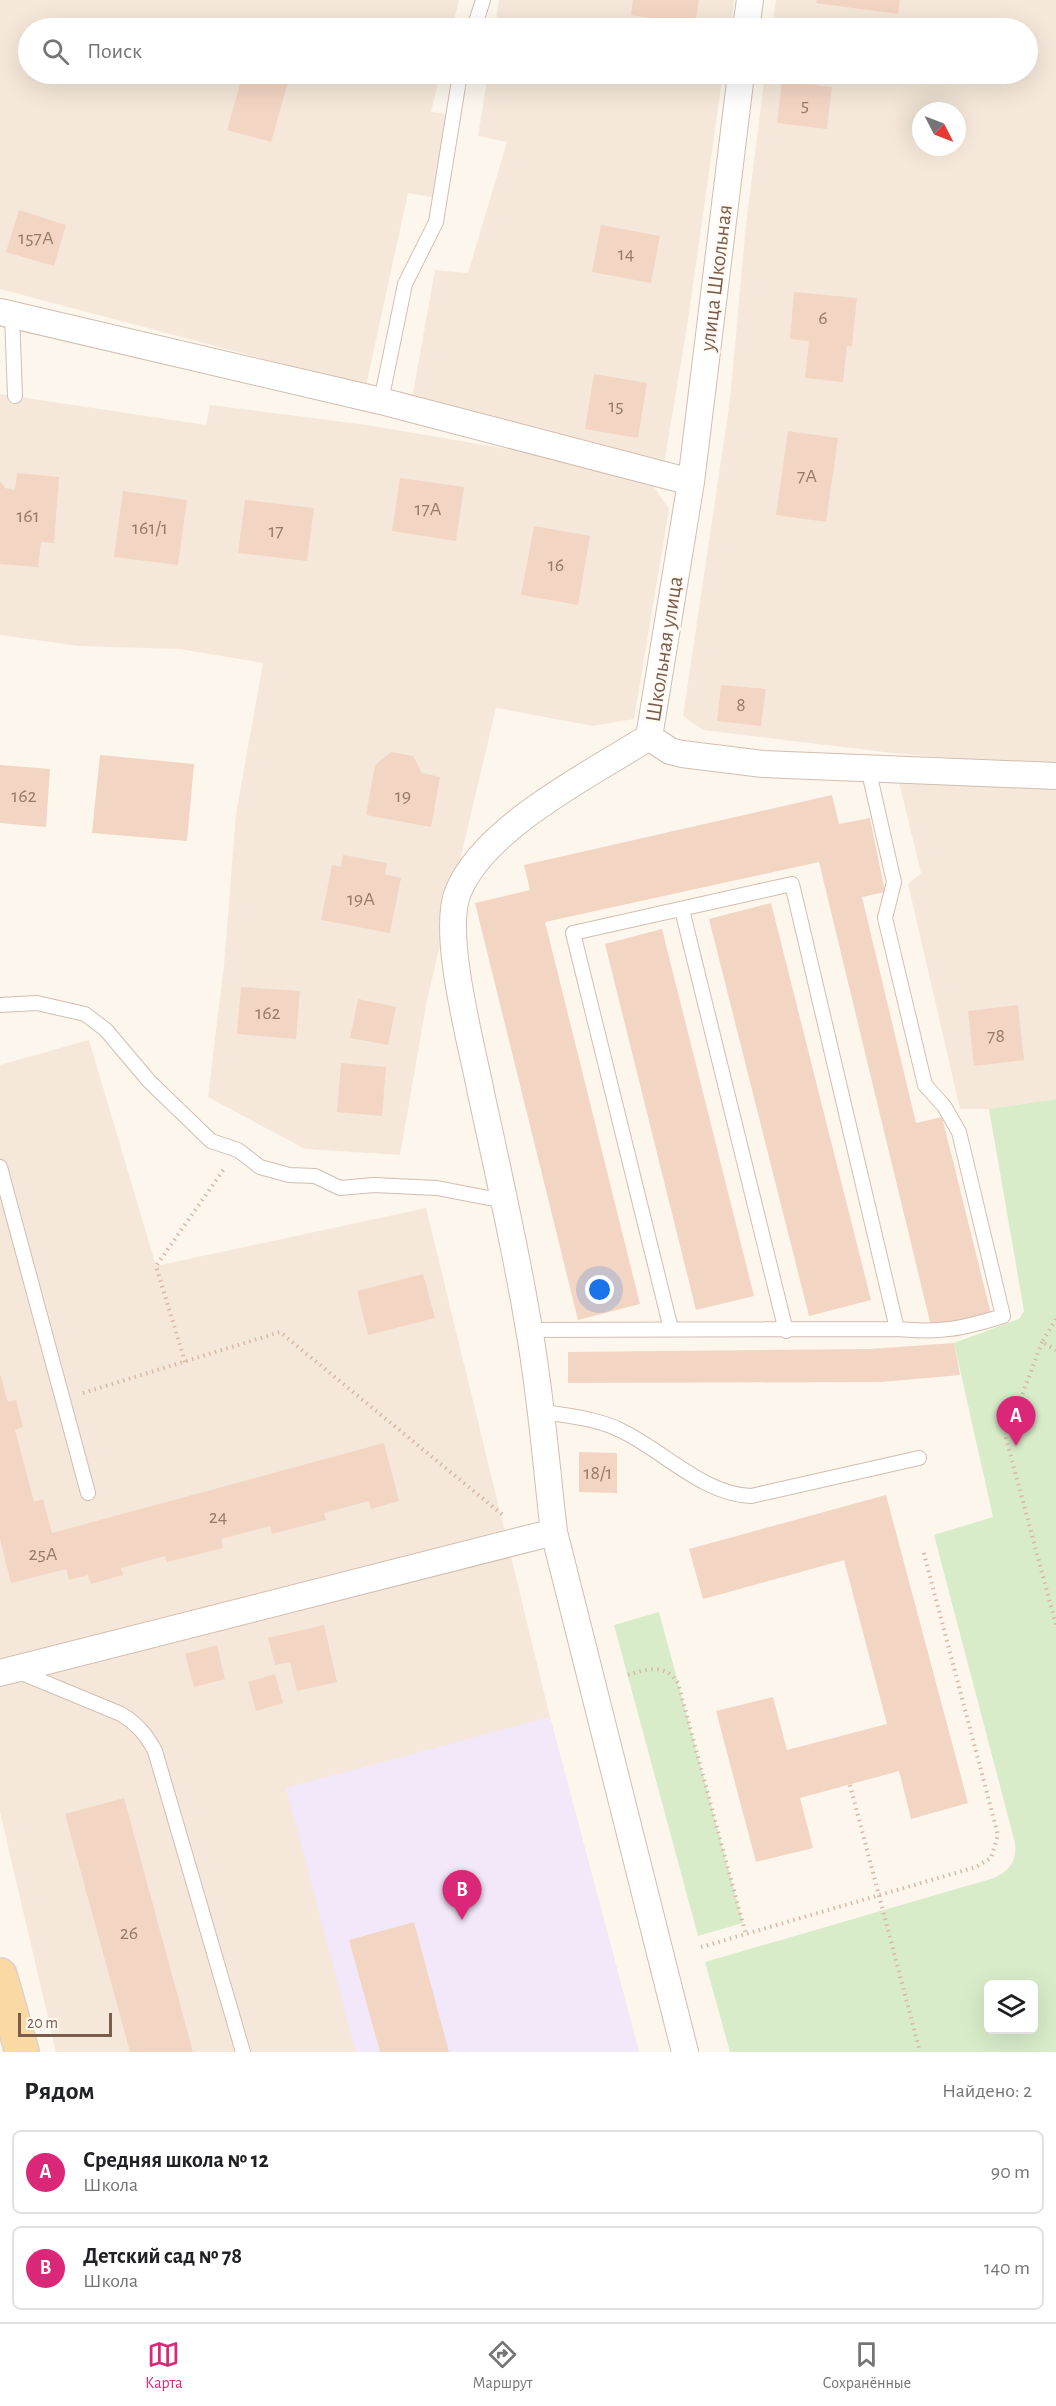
<!DOCTYPE html>
<html lang="ru">
<head>
<meta charset="utf-8">
<style>
  body { margin:0; font-family:"Alegreya Sans",sans-serif; background:#f2f2f2; color:#202124 }
  .controls { position:absolute; right:18px; bottom:18px; display:grid; overflow:hidden; border-radius:9px; box-shadow:0 6px 24px #0002 }
  .controls button { width:54px; height:54px; display:grid; place-items:center; padding:0; border:0; border-bottom:2px solid #e0e0e0; background:#fff; color:#202124; font:30px sans-serif }
  .compass { position:absolute; left:912px; top:102px; width:54px; height:54px; border-radius:50%; background:#fff; box-shadow:0 6px 24px #0002; rotate:132deg }
  .scale { position:absolute; left:18px; bottom:15px; width:94px; box-sizing:border-box; padding-left:6px; border:3px solid #7a5c4d; border-top:0; font-size:16px; line-height:21px; white-space:nowrap; color:#7a5c4d; -webkit-text-stroke:4px #fffaf3; paint-order:stroke }
  .you { position:absolute; left:600px; top:1290px; width:21px; height:21px; margin:-15px; border:4px solid #fff; border-radius:50%; background:#1a73e8; box-shadow:0 0 0 9px #1a73e833 }
  .badge { display:grid; place-items:center; width:39px; height:39px; border-radius:50%; background:#db2777; color:#fff; font-size:20px; font-weight:700 }
  .pin { position:absolute; translate:-50% -50px; filter:drop-shadow(0 2px 3px #0008) }
  .pin::after { content:''; position:absolute; top:32px; width:21px; height:18px; background:inherit; clip-path:polygon(0 0,100% 0,50% 100%) }
  .list { margin:0; padding:0; list-style:none }
  h2 { display:flex; justify-content:space-between; align-items:center; height:78px; margin:0; padding:0 24px; font-size:26px }
  h2 small { font-size:20px; font-weight:400; color:#757577 }
  .list li { display:grid; grid-template-columns:39px 1fr auto; gap:18px; align-items:center; box-sizing:border-box; height:84px; margin:0 12px 12px; padding:0 12px; border:2px solid #e0e0e0; border-radius:9px }
  .list b { display:block; font-size:22px; white-space:nowrap }
  .list p { margin:0; font-size:20px; white-space:nowrap; color:#757577 }
  .list em { font-size:20px; font-style:normal; color:#757577 }
  .icon { flex:none; width:33px; height:33px; fill:none; stroke:currentColor; stroke-width:2; stroke-linecap:round; stroke-linejoin:round }
  .map { position:relative; flex:none; width:1056px; height:2052px; overflow:hidden }
  .search { position:absolute; background:#fff; box-shadow:0 6px 24px #0002; left:18px; right:18px; top:18px; height:66px; display:flex; align-items:center; gap:15px; box-sizing:border-box; padding:0 21px; border-radius:33px; color:#757577; font-size:22px }
  .sheet { height:270px; background:#fff }
  nav { display:flex; justify-content:space-around; align-items:center; box-sizing:border-box; height:84px; border-top:2px solid #e0e0e0; background:#fff; font-size:16px; color:#757577 }
  nav a { display:grid; justify-items:center; gap:3px }
  nav .on { color:#db2777 }
  .map>svg:first-child { display:block }
  .residential { fill:#f5e8da; fill-rule:evenodd }
  .education { fill:#f3e8fa }
  .green { fill:#d8ecc9; fill-rule:evenodd }
  .building { fill:#f3d5c3 }
  .lines { fill:none; stroke-linecap:round; stroke-linejoin:round }
  .service-casing { stroke:#d1beb0; stroke-width:16 }
  .minor-casing { stroke:#d1beb0; stroke-width:28 }
  .primary-casing { stroke:#dad1cd; stroke-width:36 }
  .path { stroke:#d9b8a5; stroke-width:4; stroke-dasharray:1.5 4.5; stroke-linecap:butt }
  .service { stroke:#fff; stroke-width:14 }
  .minor { stroke:#fff; stroke-width:26 }
  .primary { stroke:#fbd9a5; stroke-width:33 }
  .labels { text-anchor:middle; dominant-baseline:central; stroke-width:5; stroke-linejoin:round; paint-order:stroke }
  .number-label { font-size:20px; fill:#987a6a }
  .street-label { font-size:22px; fill:#7a5c4d; stroke:#fffaf3 }
</style>
</head>
<body>
<div class="map">
<svg width="1056" height="2052" viewBox="0 0 1056 2052">
  <rect width="100%" height="100%" fill="#fdf6ec"/>
  <!-- residential -->
  <path class="residential" d="M0,0h459l-7,28h-424v46h412l-9,38 16,2 -15,83 -24,-4 -42,193 -366,-97z
    M499,0h235l-3,28h-236z
    M776,0h280v768l-172,-16 -181,-22 -20,-14 47,-316 16,-176 19,-150h263v-46h-256zM921,111h36v36h-36z
    M488,74h235l-35,246 -24,144 -252,-65 23,-129 33,3 39,-131 -29,-6z
    M0,394l206,31 4,-20 157,20 152,26 133,33 17,25 -35,210 -41,7 -97,-18 -69,292 -27,155 -95,-6 -97,-52 16,-132 12,-151 27,-151 -84,-14 -100,-3 -79,-11z
    M899,782l157,3v314l-67,10h-29l-52,-225 13,-11z
    M89,1040l67,226 270,-58 124,509 89,335h-583l-56,-240v-747z"/>
  <!-- education -->
  <path class="education" d="M550,1717l89,335h-283l-70,-264z"/>
  <!-- green -->
  <path class="green" d="M1056,1099v953h-326l-25,-90 289,-84c16,-8 23,-17 21,-35l-81,-308 59,-18 -39,-174 65,-24 5,-8 -35,-202zM1034,1984v46h-46v-46z
    M659,1612l84,311 -45,13 -84,-311z"/>
  <!-- building -->
  <path class="building" d="M633,0h66l-4,25 -64,-10z
    M817,0h83l-2,14 -82,-11z
    M243,74h25l21,5 -18,63 -44,-12z
    M782,81l50,6 -5,42 -50,-6z
    M19,210l47,15 -12,41 -48,-14z
    M601,225l59,11 -9,47 -59,-11z
    M794,292l63,6 -5,48h-5l-4,36 -38,-4 4,-37 -19,-2z
    M594,374l53,9 -9,55 -53,-9z
    M788,431l50,7 -12,84 -50,-7z
    M17,473l42,4 -5,66 -13,-1 -3,25 -38,-3v-83l5,7 10,2z
    M400,478l64,9 -8,54 -64,-10z
    M123,491l64,9 -9,65 -64,-8z
    M245,500l69,8 -7,53 -69,-8z
    M534,526l56,10 -12,69 -57,-10z
    M721,685l45,4 -5,37 -44,-5z
    M391,752l22,4 9,17 18,4 -9,50 -65,-12 9,-50z
    M100,755l94,9 -7,77 -95,-8z
    M0,765l50,4 -4,58 -46,-4z
    M832,795l7,29 31,-6 15,74 -23,5 54,226 26,-6 49,197 -60,12 -112,-464 -274,60 95,382 -62,16 -103,-417 55,-13 -6,-25z
    M343,855l44,8 -2,11 16,4 -11,55 -69,-13 11,-55 9,2z
    M771,903l100,397 -62,16 -100,-397z
    M662,929l92,367 -58,14 -91,-366z
    M241,987l59,4 -4,48 -59,-5z
    M358,999l38,8 -8,38 -38,-7z
    M1018,1005l6,55 -50,6 -6,-55z
    M341,1063l45,4 -4,49 -45,-4z
    M423,1274l12,44 -67,17 -11,-44z
    M954,1343l6,32 -79,7 -313,1v-31l302,-3z
    M0,1374l8,28 8,-2 7,27 -8,3 19,72 9,-3 9,34 332,-90 15,58 -28,8 -2,-8 -45,12 2,7 -54,14 -2,-8 -49,13 2,9 -56,14 -2,-6 -44,12 2,7 -32,9 -3,-9 -19,5 -3,-11 -55,14 -11,-44z
    M579,1452l38,1v40l-38,-1z
    M886,1495l82,308 -57,16 -12,-48 -99,27 13,50 -57,14 -40,-151 57,-14 14,53 100,-26 -43,-164 -141,39 -14,-50z
    M324,1625l13,57 -40,9 -7,-29 -15,3 -7,-27z
    M217,1645l8,34 -31,8 -9,-33z
    M275,1674l8,29 -27,8 -8,-29z
    M124,1798l69,254h-63l-65,-238z
    M414,1922l35,130h-69l-31,-112z"/>
  <g class="lines">
    <defs>
      <path id="service" d="M474,28l9,-28
        M12,315l3,81
        M381,401l24,-117 31,-62 24,-148
        M682,910l104,421
        M0,1005l37,-2 48,11 21,16 43,51 62,60 27,9 22,17 29,8 26,1 25,12 34,-3 63,3 67,13
        M0,1167l88,326
        M671,1329l-98,-396 219,-49 105,445
        M530,1330l367,-1c44,4 64,0 106,-13l-44,-184 -15,-26 -19,-21 -40,-167 9,-36 -26,-114
        M539,1411c27,5 57,7 81,19 43,20 82,64 131,66l168,-38
        M17,1671l104,43c16,10 25,20 34,37l88,301"/>
      <path id="minor" d="M746,28l4,-28
        M0,312l381,89 310,81
        M649,737l42,-255 50,-408
        M649,737l21,14 12,3 81,10 293,12
        M554,1532c-8,-68 -13,-137 -25,-203 -13,-79 -31,-158 -48,-236 -9,-47 -40,-159 -23,-201 26,-65 133,-118 191,-155
        M0,1673l554,-141 131,520"/>
      <path id="primary" d="M0,1975l22,77"/>
    </defs>
    <!-- service casing -->
    <use href="#service" class="service-casing"/>
    <!-- minor casing -->
    <use href="#minor" class="minor-casing"/>
    <!-- primary casing -->
    <use href="#primary" class="primary-casing"/>
    <!-- path -->
    <path class="path" d="M1056,1319l-14,23 14,8
      M1042,1342l-36,96 50,187
      M185,1362l-29,-96 68,-97
      M83,1393l197,-61 224,184
      M628,1675c18,-6 38,-12 50,8l68,252
      M850,1785l70,267
      M701,1947l275,-80 15,-9 7,-23 -75,-285"/>
    <!-- service -->
    <use href="#service" class="service"/>
    <!-- minor -->
    <use href="#minor" class="minor"/>
    <!-- primary -->
    <use href="#primary" class="primary"/>
  </g>
  <g class="labels">
    <!-- number labels -->
    <g class="number-label">
      <text x="805" y="105">5</text>
      <text x="36" y="238">157А</text>
      <text x="626" y="254">14</text>
      <text x="823" y="318">6</text>
      <text x="616" y="406">15</text>
      <text x="807" y="476">7А</text>
      <text x="428" y="509">17А</text>
      <text x="28" y="516">161</text>
      <text x="150" y="528">161/1</text>
      <text x="276" y="531">17</text>
      <text x="556" y="565">16</text>
      <text x="741" y="705">8</text>
      <text x="24" y="796">162</text>
      <text x="403" y="796">19</text>
      <text x="361" y="899">19А</text>
      <text x="268" y="1013">162</text>
      <text x="996" y="1036">78</text>
      <text x="598" y="1473">18/1</text>
      <text x="218" y="1517">24</text>
      <text x="43" y="1554">25А</text>
      <text x="129" y="1933">26</text>
    </g>
    <!-- street labels -->
    <g class="street-label">
      <text transform="translate(716 278) rotate(-83)">улица Школьная</text>
      <text transform="translate(664 649) rotate(-81)">Школьная улица</text>
    </g>
  </g>
</svg>
<div class="controls">
<button><svg class="icon" aria-label="layers" viewBox="0 0 24 24"><path d="M12 4l9 5-9 5-9-5zM3 14l9 5 9-5"/></svg></button>
</div>
<svg class="compass" viewBox="-18 -18 36 36"><path d="M0-13l5 13h-10z" fill="#e53935"/><path d="M0 13l5-13h-10z" fill="#757577"/></svg>
<div class="scale">20 m</div>
<div class="you"></div>
<div class="pin badge" style="left:1016px;top:1446px">A</div>
<div class="pin badge" style="left:462px;top:1920px">B</div>
<div class="search"><svg class="icon" aria-label="search" viewBox="0 0 24 24"><circle cx="10" cy="10" r="6"/><path d="M15 15l6 6"/></svg>Поиск</div>
</div>
<section class="sheet">
<h2>Рядом<small>Найдено: 2</small></h2>
<ul class="list">
<li><span class="badge">A</span><div><b>Средняя школа № 12</b><p>Школа</p></div><em>90 m</em></li>
<li><span class="badge">B</span><div><b>Детский сад № 78</b><p>Школа</p></div><em>140 m</em></li>
</ul>
</section>
<nav>
<a class="on"><svg class="icon" aria-label="map" viewBox="0 0 24 24"><path d="M3 6l6-2 6 2 6-2v14l-6 2-6-2-6 2zM9 4v14M15 6v14"/></svg>Карта</a>
<a><svg class="icon" aria-label="directions" viewBox="0 0 24 24"><path d="M12 3l9 9-9 9-9-9zM9 14v-3h6M13 9l2 2-2 2"/></svg>Маршрут</a>
<a><svg class="icon" aria-label="saved" viewBox="0 0 24 24"><path d="M7 4h10v16l-5-4-5 4z"/></svg>Сохранённые</a>
</nav>
</body>
</html>
